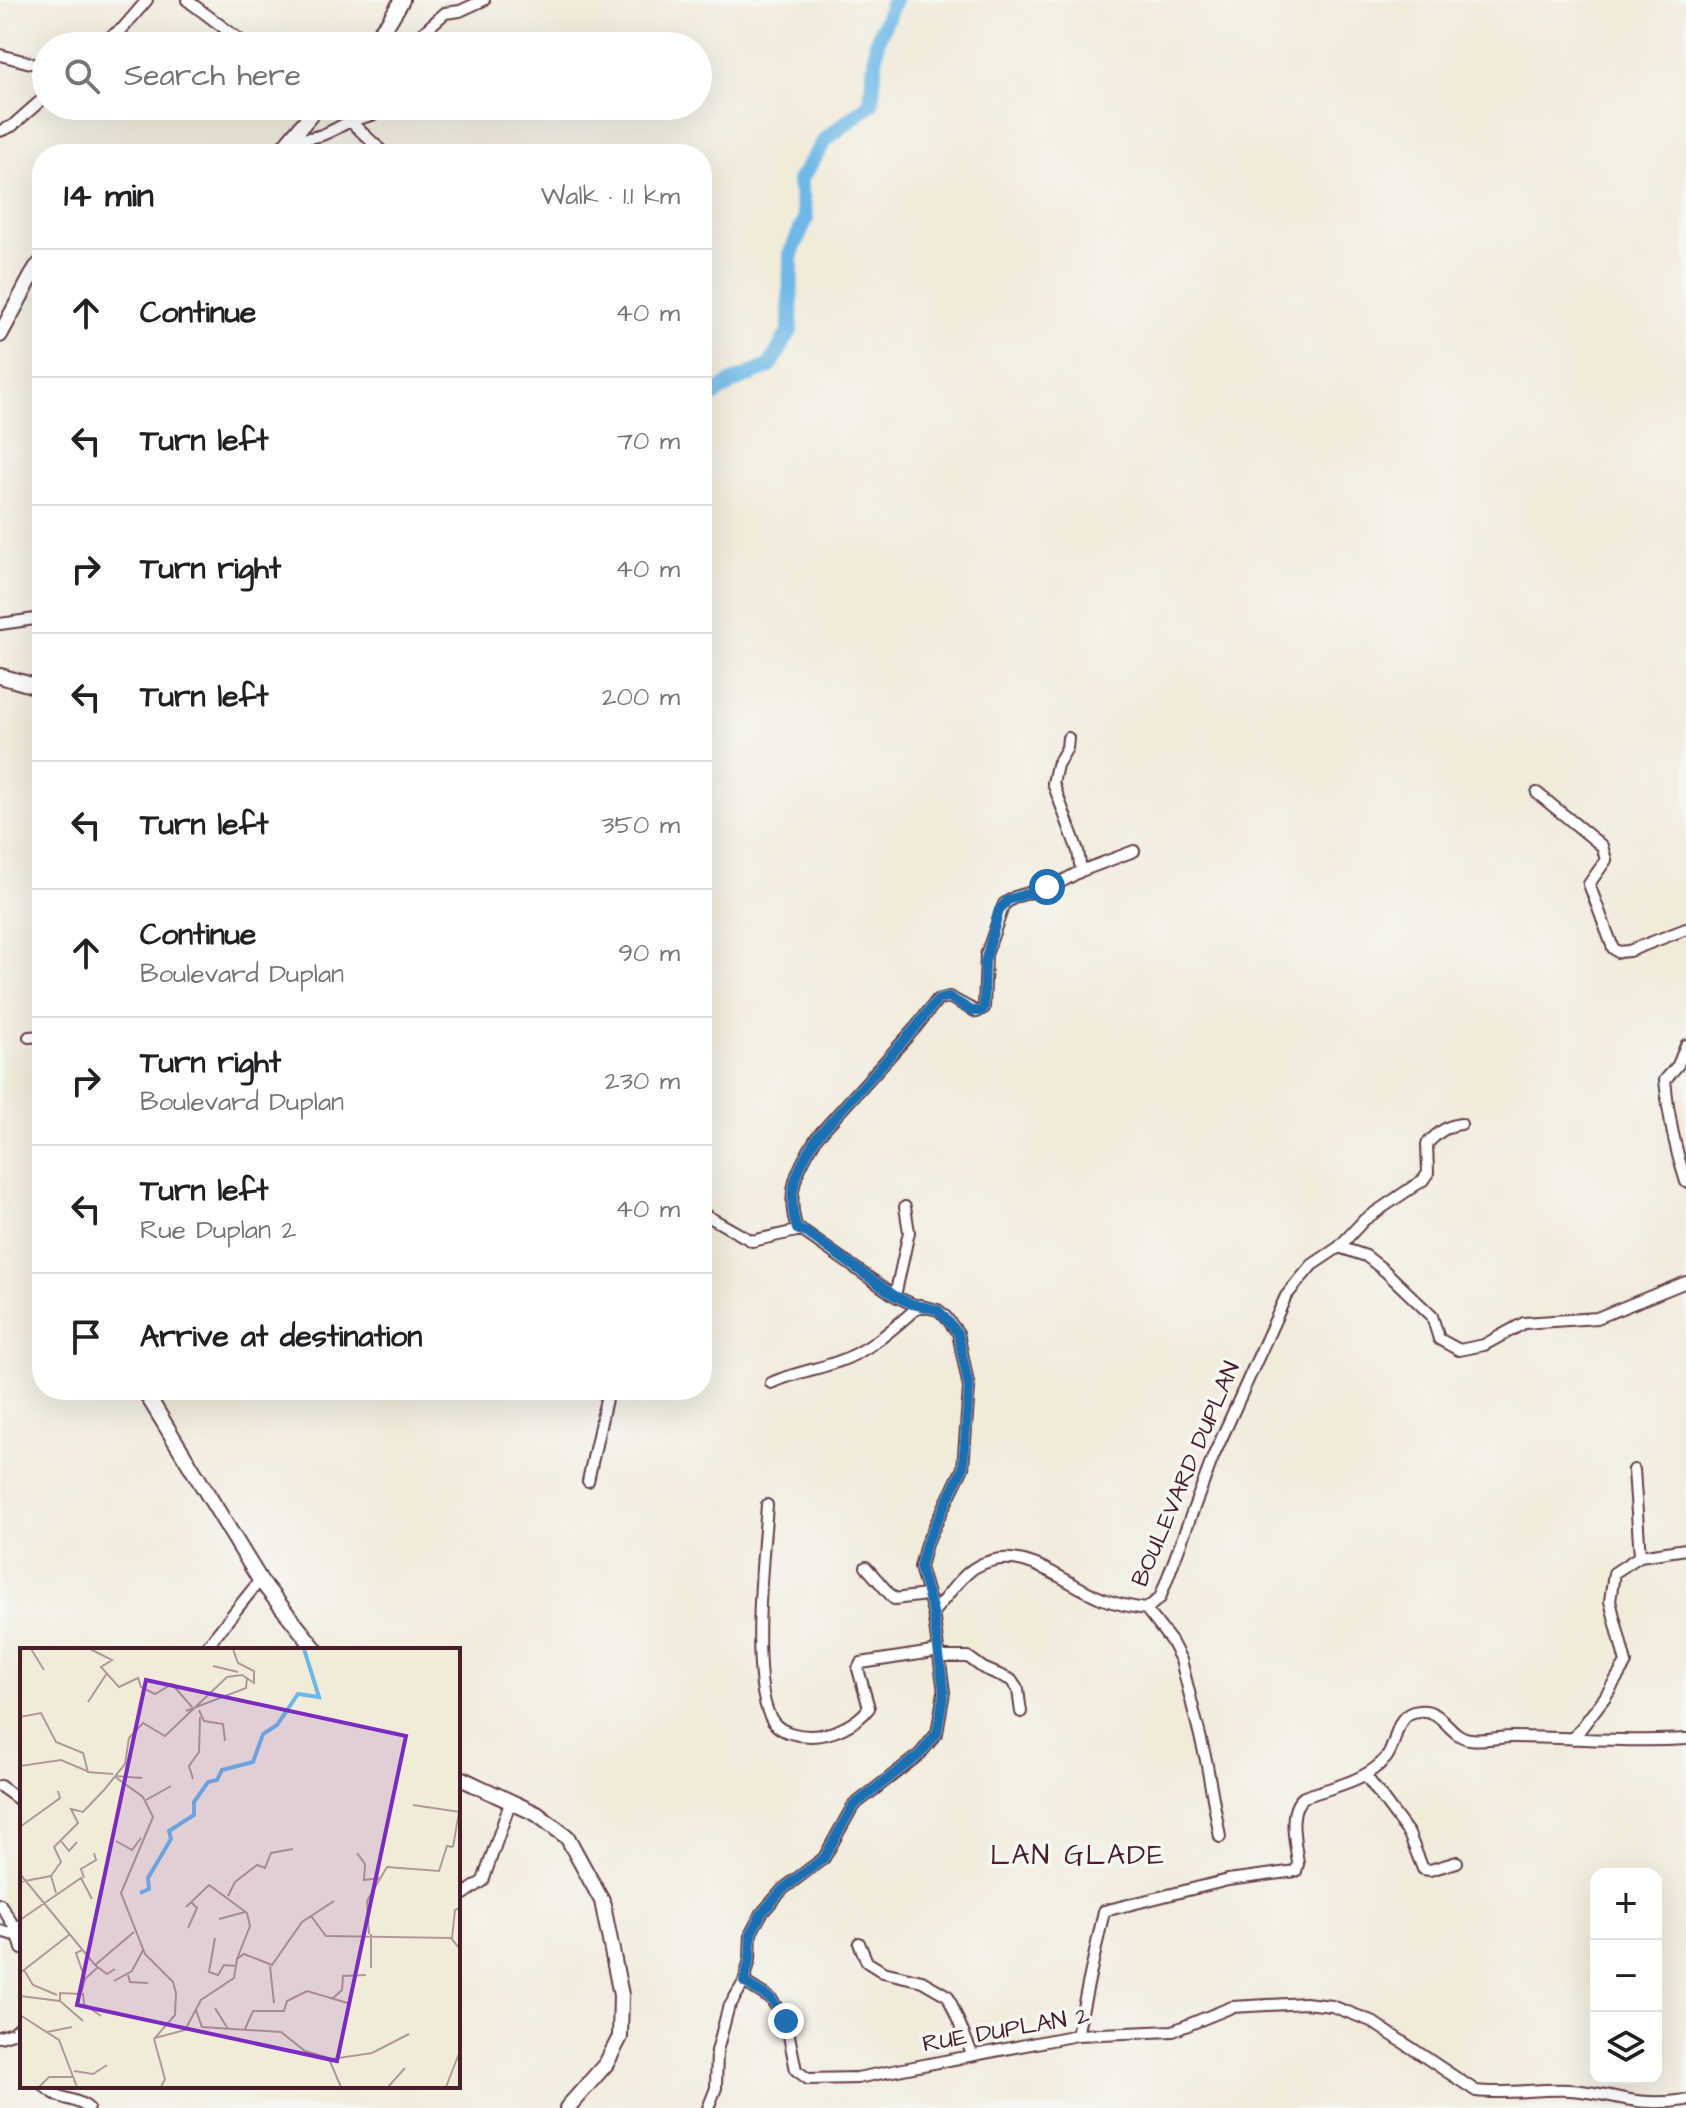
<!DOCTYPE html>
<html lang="en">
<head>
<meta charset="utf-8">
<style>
  body { margin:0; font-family:"Architects Daughter",sans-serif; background:#f2f2f2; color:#202124 }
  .controls { position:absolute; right:24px; bottom:24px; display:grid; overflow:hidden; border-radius:16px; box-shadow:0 8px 32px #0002 }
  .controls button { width:72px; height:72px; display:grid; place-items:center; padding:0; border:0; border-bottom:2px solid #e0e0e0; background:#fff; color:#202124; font:40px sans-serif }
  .stop { position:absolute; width:24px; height:24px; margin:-18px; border:6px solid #1f6fb2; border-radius:50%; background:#fff }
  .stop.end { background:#1f6fb2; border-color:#fff; box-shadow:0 2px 8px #0008 }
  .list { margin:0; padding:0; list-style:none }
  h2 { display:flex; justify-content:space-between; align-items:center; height:104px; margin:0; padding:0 32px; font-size:34px }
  h2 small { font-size:26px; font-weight:400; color:#757577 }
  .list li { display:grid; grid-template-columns:52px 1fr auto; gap:24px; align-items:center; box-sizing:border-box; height:128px; padding:0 32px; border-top:2px solid #e0e0e0 }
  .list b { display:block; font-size:30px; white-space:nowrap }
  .list p { margin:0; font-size:26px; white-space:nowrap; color:#757577 }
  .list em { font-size:26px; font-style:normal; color:#757577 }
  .icon { flex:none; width:44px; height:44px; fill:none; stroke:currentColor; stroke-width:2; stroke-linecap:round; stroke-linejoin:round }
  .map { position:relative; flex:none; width:1686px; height:2108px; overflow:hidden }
  .search { position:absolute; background:#fff; box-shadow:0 8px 32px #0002; left:32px; top:32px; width:680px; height:88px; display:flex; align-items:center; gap:20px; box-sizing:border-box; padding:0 28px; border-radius:44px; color:#757577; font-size:30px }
  .panel { position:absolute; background:#fff; box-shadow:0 8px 32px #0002; left:32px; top:144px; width:680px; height:1256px; border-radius:32px }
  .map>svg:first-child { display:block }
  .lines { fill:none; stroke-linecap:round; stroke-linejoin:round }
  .river { stroke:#6db8e6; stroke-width:16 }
  .street-casing { stroke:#633e45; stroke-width:14 }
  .secondary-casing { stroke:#633e45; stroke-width:18 }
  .street { stroke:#fff; stroke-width:10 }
  .secondary { stroke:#fff; stroke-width:14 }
  .route { stroke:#1f6fb2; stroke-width:10 }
  .labels { text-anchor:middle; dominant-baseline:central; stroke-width:7; stroke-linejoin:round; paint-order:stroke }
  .street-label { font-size:24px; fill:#4a1f2b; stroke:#f6f6f2 }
  .quarter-label { font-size:28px; letter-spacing:2px; fill:#4a1f2b; stroke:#f6f6f2 }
  .inset-river { fill:none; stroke:#6db8e6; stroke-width:4 }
  .inset-road { fill:none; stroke:#af9994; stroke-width:2 }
  .view { fill:#7b2cbf; fill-opacity:0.15; stroke:#7b2cbf; stroke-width:4 }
  .inset-edge { fill:none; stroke:#4a1f2b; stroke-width:4 }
</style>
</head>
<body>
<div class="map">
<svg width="1686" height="2108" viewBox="0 0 1686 2108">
  <rect width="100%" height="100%" fill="#f6f6f2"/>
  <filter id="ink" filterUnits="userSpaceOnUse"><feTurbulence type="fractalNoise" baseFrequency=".0125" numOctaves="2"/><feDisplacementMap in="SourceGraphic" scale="16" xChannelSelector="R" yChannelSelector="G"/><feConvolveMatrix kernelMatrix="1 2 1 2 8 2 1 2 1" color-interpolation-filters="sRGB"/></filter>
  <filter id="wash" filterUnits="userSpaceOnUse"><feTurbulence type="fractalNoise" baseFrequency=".006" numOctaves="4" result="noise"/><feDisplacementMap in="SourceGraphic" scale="32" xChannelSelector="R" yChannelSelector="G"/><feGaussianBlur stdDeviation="1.8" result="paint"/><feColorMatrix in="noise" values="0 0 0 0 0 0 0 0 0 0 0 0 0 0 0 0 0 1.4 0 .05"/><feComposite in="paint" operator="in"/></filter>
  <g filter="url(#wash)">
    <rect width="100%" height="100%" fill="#f2ebda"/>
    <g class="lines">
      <!-- river -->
      <path class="river" d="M702,403l30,-21 38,-16 20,-36 1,-77 15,-35 -7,-37 27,-42 45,-36 6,-62 17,-41"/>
    </g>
  </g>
  <g filter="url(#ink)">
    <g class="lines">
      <defs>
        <path id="street" d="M187,0l61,46
          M97,46l26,-18 24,-28
          M408,46l37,-33 15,-2 24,-11
          M0,55l46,12
          M382,106l-10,9 -22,6 35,33
          M0,131l12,-5 34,-30
          M292,138c26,2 36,-5 58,-17l5,-15
          M0,624l42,-6
          M1068,738l-1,10 -10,17 -4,18 25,68 3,20
          M1537,793l65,53 4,14 -17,24 24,64 5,4 11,-1 57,-22
          M29,1037l13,-1
          M1686,1045l-8,20 -13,15c3,35 10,69 21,102
          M702,1213l50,28 49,-11 94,66 17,8 26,6 7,6 13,17 11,55 -6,80 -37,76 -6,23 13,45
          M797,1229c-12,-37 0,-60 20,-92l99,-110 21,-27 12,-3 28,15 7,-4 2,-53 18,-51 11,-7 42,-13 24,-13 53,-20
          M1339,1247l25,-27 59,-40 5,-7 -1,-29c9,-10 20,-19 34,-20
          M895,1296l14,-64 -4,-25
          M771,1383c22,-10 44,-13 66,-21 33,-11 58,-35 83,-57
          M1634,1470l6,86
          M588,1481l20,-91
          M767,1505c-3,42 -20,189 8,219 8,9 24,12 35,12 21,0 46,-11 59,-28l-11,-39 3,-6 78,-12
          M866,1567l28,32 32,-4
          M1146,1609l25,32 10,19 25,100 14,77
          M204,1650l56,-70
          M940,1657h28l15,11 28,12 7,10 3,22
          M1573,1739l32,-42 21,-34 -16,-62 4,-28 26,-17 46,-7
          M1366,1776l43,58 14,35 7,1 27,-8
          M0,1786l22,16
          M464,1894l19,-13 28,-81
          M0,1904l17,27
          M22,1925l-5,6 5,18
          M0,1931l18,5
          M859,1943l8,19 16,10 39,9 26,15 24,58
          M744,1982l27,17 15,22 10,49 12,9 49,-1 220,-43 96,-4 59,-24 73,-4 27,3 39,15 105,70c31,4 62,-3 94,-1 47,3 63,18 116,10
          M1077,2035l27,-124 124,-31 68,-9 2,-7c-2,-20 -12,-54 6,-67 28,-10 62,-16 82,-39 13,-16 7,-45 33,-47 24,-3 30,26 51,28 15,2 29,-2 43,-2 58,0 115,6 173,2
          M0,2037l13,-4 9,-8
          M44,2086c17,16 31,11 44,22
          M708,2108l8,-20 1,-37 11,-42 16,-27 6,-23 1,-26 11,-20 21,-24 41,-31 29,-52 67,-52 17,-21 7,-41 -11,-80c13,-13 27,-36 43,-45 46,-26 86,16 127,32 14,5 28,8 43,10l14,-11 53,-141 73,-161 26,-31 27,-18 27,9 19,15 47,45 7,23 20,11 25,-5 40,-22 73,-5 89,-36"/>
        <path id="secondary" d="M368,46l20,-23 14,-23
          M278,154l40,-48
          M0,335l36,-67 6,-6
          M0,676l42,12
          M144,1390l116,190 56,70
          M458,1777l79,37 30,23 35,64 19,94 -1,42 -14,27 -39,44"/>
      </defs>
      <!-- street casing -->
      <use href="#street" class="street-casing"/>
      <!-- secondary casing -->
      <use href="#secondary" class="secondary-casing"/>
      <!-- street -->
      <use href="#street" class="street"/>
      <!-- secondary -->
      <use href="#secondary" class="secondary"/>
    </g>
  </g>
  <g class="lines" filter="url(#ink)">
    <!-- route -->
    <path class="route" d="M786,2021l-15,-22 -27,-17 6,-23 1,-26 11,-20 21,-24 41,-31 29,-52 67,-52 17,-21 7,-41 -11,-80 -13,-45 6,-23 37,-76 6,-80 -11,-55 -20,-23 -26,-6 -17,-8 -88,-63 -10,-4c-12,-37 0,-60 20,-92l99,-110 21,-27 12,-3 23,14h9l3,-3 1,-46 14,-52 9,-10 39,-13"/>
  </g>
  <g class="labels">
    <!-- street labels -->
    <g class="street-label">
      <text transform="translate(1186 1474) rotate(-67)">BOULEVARD DUPLAN</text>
      <text transform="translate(1006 2030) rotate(-10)">RUE DUPLAN 2</text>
    </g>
    <!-- quarter labels -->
    <g class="quarter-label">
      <text x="1078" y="1855">LAN GLADE</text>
    </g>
  </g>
  <!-- overview -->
  <g transform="translate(20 1648)">
    <rect width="440" height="440" fill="#f2ebda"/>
    <path class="inset-river" d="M120,245l9,-4 -1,-11 23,-39 -2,-8 25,-16v-13l14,-20 9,-2 5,-10 31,-8 10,-28 14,-9 21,-31 21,3 -15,-48"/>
    <path class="inset-road" d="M11,1l13,21M70,1l22,11 -11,7 18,20 19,-9 3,9 14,7 17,-10 20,23M193,18l25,6M68,54l19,-29M179,62l5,11 19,3 2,17M166,63l60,-23 1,-10M0,69l21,-4 15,29 27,11 5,19 25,2M0,118l41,-6 26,11M94,128l29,21 10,20 -32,76 24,61 28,28 3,11 -1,22 -21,24 11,40 -4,8M95,128l27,2M173,131l-4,-13 10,-14 1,-35M126,152l25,-14M393,157l47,7M0,179l40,-29 -2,-7M41,193l8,10 8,-9M96,193l16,9 9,-12M433,199l6,-35M337,205l8,11 -1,16 17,-2M0,226l75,91 12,9 8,-5M31,228l10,-14 -7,-15 24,-24 -7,-14 12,3 21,-22 21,-26 4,-26 14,-15 22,13 62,-59 15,-2 12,8v-12l-16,-8 -5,-14M64,230l-3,-9 15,-9 -2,-7M0,234l31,-6 5,17M208,248l7,-14 22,-17 8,3 6,-15 22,-4M166,259l23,-22 38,28 3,13 -13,33M291,268l23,-15M199,271l26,-7M0,272l61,-42 11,21M168,280l9,-20 -6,-6M349,286l-2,-33 20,-34 52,4 8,-25 6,1M351,286v34M195,290l-6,34 9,3 6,-10 13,1M432,290l3,-28 5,-2M62,302l-6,3 9,26M75,317l39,-33M250,318l4,37M4,322l9,15 24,10M0,325l49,-38M108,327l2,7 18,1M94,333l18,-10 11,-21M63,345l1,11 17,12M0,348l40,5v-8l21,1 4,-15 13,-12M312,351l10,-9 1,-14 23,-1M40,353l23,20M195,360l13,21M176,362l6,17 79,5 24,19 27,8 40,-6 37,-19M0,367l39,25 18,47M225,381l8,-18h31l3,-10 20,-10 44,13M27,384l25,-5M135,390l30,-8 16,-30 33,-22 3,-19 7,-5 28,11 30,-43 9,-6 15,20 125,2 9,11M309,411l12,28M54,423l19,3 14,-9M19,439l10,-10h25M368,439l17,-19M426,439l14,-36"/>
    <path class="view" d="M126,32l260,56 -69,325 -260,-56z"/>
    <rect width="440" height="440" class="inset-edge"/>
  </g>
</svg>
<div class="controls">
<button>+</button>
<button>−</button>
<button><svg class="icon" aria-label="layers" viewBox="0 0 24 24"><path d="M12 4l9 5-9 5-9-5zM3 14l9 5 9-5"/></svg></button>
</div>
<div class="stop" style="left:1047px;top:887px"></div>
<div class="stop end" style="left:786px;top:2021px"></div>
<div class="search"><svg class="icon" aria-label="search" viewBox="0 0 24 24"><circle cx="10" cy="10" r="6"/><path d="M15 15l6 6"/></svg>Search here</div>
<section class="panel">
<h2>14 min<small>Walk · 1.1 km</small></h2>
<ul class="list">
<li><svg class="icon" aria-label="ahead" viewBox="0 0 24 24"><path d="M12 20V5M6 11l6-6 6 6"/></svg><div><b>Continue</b></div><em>40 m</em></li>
<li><svg class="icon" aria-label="left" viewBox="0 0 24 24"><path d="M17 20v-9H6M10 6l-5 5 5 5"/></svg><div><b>Turn left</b></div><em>70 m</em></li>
<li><svg class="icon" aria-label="right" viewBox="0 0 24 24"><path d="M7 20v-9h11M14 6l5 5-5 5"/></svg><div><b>Turn right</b></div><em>40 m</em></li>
<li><svg class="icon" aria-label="left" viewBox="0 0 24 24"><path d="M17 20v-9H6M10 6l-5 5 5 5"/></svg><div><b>Turn left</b></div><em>200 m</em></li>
<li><svg class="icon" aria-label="left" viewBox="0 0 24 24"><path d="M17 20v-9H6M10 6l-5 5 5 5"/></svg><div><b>Turn left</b></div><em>350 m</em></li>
<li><svg class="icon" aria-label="ahead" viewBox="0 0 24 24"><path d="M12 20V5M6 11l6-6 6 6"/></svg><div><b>Continue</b><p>Boulevard Duplan</p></div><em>90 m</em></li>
<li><svg class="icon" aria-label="right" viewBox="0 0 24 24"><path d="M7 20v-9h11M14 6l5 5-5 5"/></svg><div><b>Turn right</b><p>Boulevard Duplan</p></div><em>230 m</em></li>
<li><svg class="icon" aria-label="left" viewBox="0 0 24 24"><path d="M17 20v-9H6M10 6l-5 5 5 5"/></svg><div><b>Turn left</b><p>Rue Duplan 2</p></div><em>40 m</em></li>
<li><svg class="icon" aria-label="arrive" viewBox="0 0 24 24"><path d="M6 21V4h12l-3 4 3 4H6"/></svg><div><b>Arrive at destination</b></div></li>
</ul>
</section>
</div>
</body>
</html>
